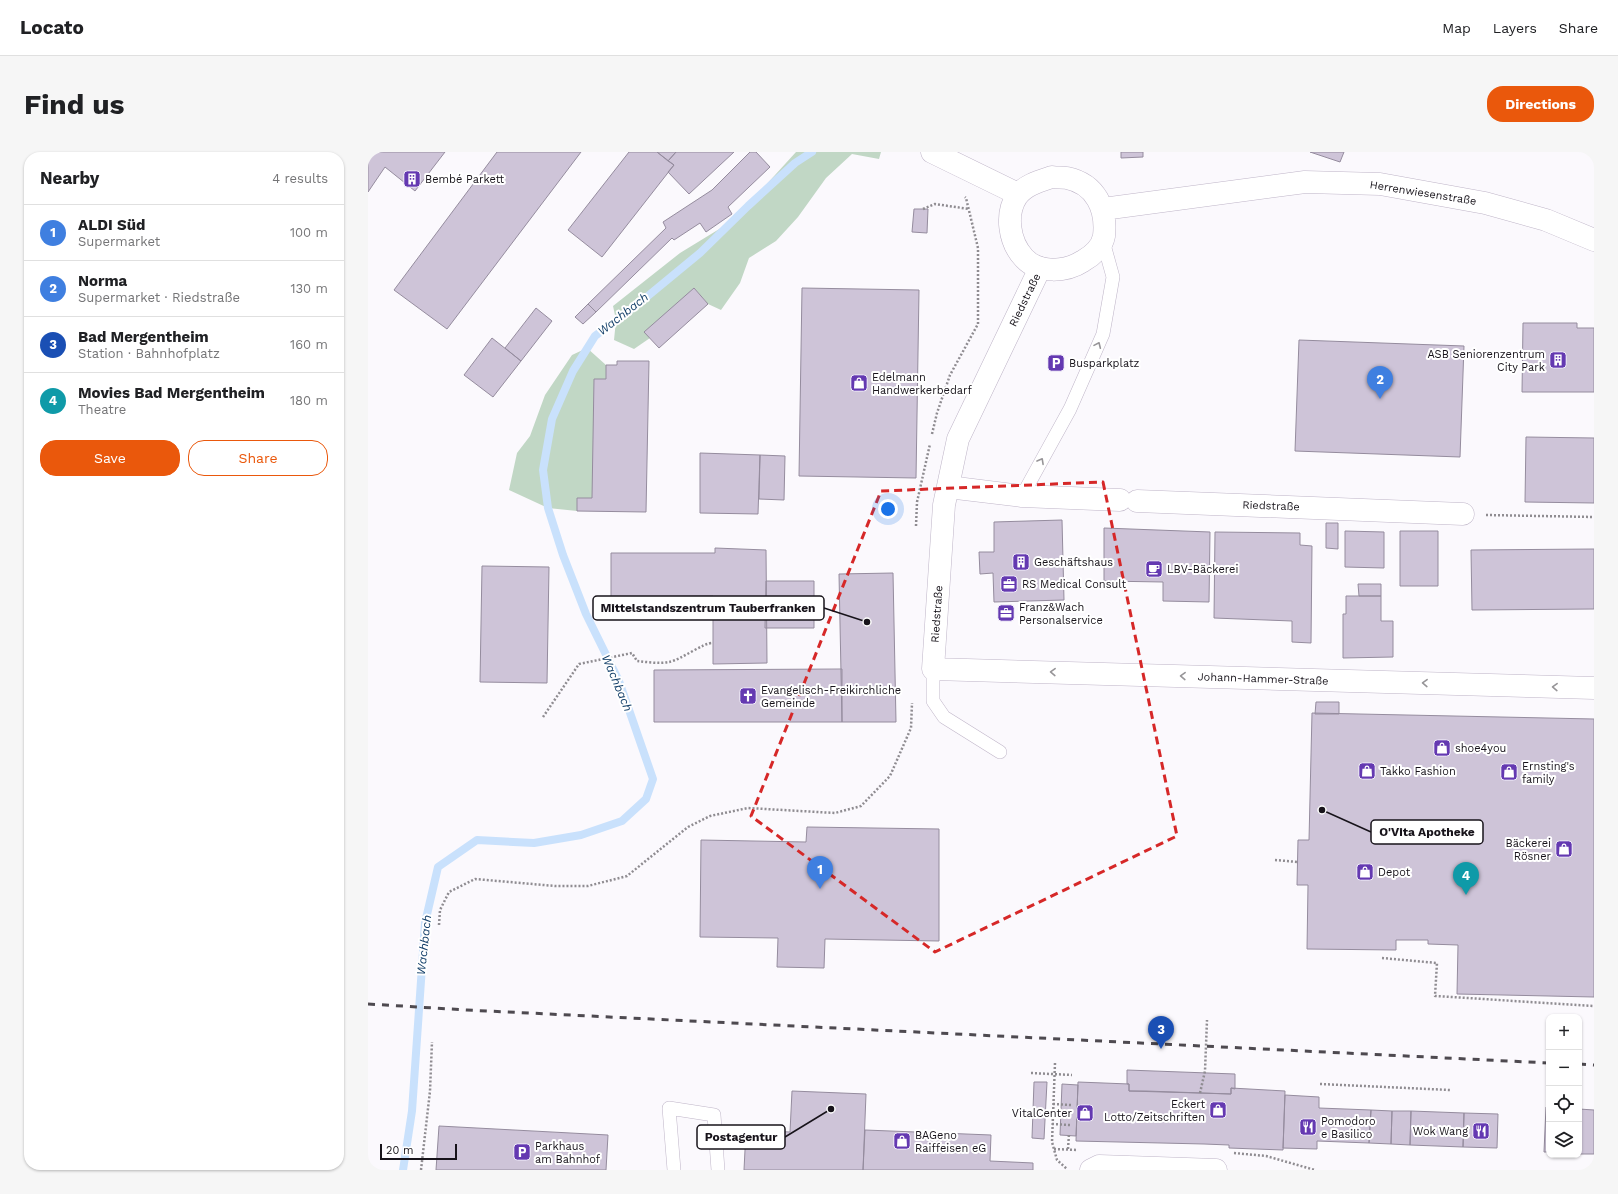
<!DOCTYPE html>
<html lang="en">
<head>
<meta charset="utf-8">
<style>
  body { margin:0; font-family:"Work Sans",sans-serif; background:#f6f6f6; color:#202124 }
  .controls { position:absolute; right:12px; bottom:12px; display:grid; overflow:hidden; border-radius:8px; box-shadow:0 1px 3px #0004 }
  .controls button { width:36px; height:36px; display:grid; place-items:center; padding:0; border:0; border-bottom:1px solid #e0e0e0; background:#fff; color:#202124; font:20px sans-serif }
  .scale { position:absolute; left:12px; bottom:10px; width:77px; box-sizing:border-box; padding-left:4px; border:2px solid #17131a; border-top:0; font-size:11px; line-height:14px; white-space:nowrap; color:#17131a; -webkit-text-stroke:3px #fff; paint-order:stroke }
  .you { position:absolute; left:520px; top:357px; width:14px; height:14px; margin:-10px; border:3px solid #fff; border-radius:50%; background:#1a73e8; box-shadow:0 0 0 6px #1a73e833 }
  .badge { display:grid; place-items:center; width:26px; height:26px; border-radius:50%; background:#ea580c; color:#fff; font-size:13px; font-weight:700 }
  .pin { position:absolute; translate:-50% -33px; filter:drop-shadow(0 1px 2px #0008) }
  .pin::after { content:''; position:absolute; top:21px; width:14px; height:12px; background:inherit; clip-path:polygon(0 0,100% 0,50% 100%) }
  .list { margin:0; padding:0; list-style:none }
  h2 { display:flex; justify-content:space-between; align-items:center; height:52px; margin:0; padding:0 16px; font-size:17px }
  h2 small { font-size:13px; font-weight:400; color:#757577 }
  .list li { display:grid; grid-template-columns:26px 1fr auto; gap:12px; align-items:center; box-sizing:border-box; height:56px; padding:0 16px; border-top:1px solid #e0e0e0 }
  .list b { display:block; font-size:15px; white-space:nowrap }
  .list p { margin:0; font-size:13px; white-space:nowrap; color:#757577 }
  .list em { font-size:13px; font-style:normal; color:#757577 }
  .actions { display:flex; gap:8px; padding:12px 16px }
  .actions a { flex:1; padding:9px 0; border:1px solid #ea580c; border-radius:16px; text-align:center; font-size:14px; color:#ea580c }
  .actions .main { background:#ea580c; color:#fff }
  .icon { flex:none; width:22px; height:22px; fill:none; stroke:currentColor; stroke-width:2; stroke-linecap:round; stroke-linejoin:round }
  .map { position:relative; flex:none; width:1226px; height:1018px; overflow:hidden; border-radius:16px }
  header { display:flex; align-items:center; gap:24px; box-sizing:border-box; height:56px; padding:0 20px; background:#fff; border-bottom:1px solid #e0e0e0 }
  header strong { font-size:19px }
  nav { display:flex; gap:22px; margin-inline-start:auto; font-size:14px }
  .intro { display:flex; align-items:center; justify-content:space-between; box-sizing:border-box; height:96px; padding:0 24px }
  h1 { margin:0; font-size:28px }
  .button { padding:10px 18px; border-radius:16px; background:#ea580c; color:#fff; font-size:14px; font-weight:700 }
  main { display:flex; gap:24px; padding:0 24px }
  aside { flex:1; background:#fff; border-radius:16px; box-shadow:0 1px 3px #0004 }
  .map>svg:first-child { display:block }
  .green { fill:#c1d7c5 }
  .lines { fill:none; stroke-linecap:round; stroke-linejoin:round }
  .stream { stroke:#c9e1fc; stroke-width:8 }
  .building { fill:#cec4d8; stroke:#958c9e }
  .lane-casing { stroke:#bfb5c8; stroke-width:14 }
  .street-casing { stroke:#bfb5c8; stroke-width:23 }
  .secondary-casing { stroke:#bfb5c8; stroke-width:23 }
  .path { stroke:#8f8c91; stroke-width:2.5; stroke-dasharray:2 2; stroke-linecap:butt }
  .lane { stroke:#fff; stroke-width:13 }
  .street { stroke:#fff; stroke-width:22 }
  .secondary { stroke:#fff; stroke-width:22 }
  .rail { stroke:#4e4a50; stroke-width:3; stroke-dasharray:7 7; stroke-linecap:butt }
  .oneway { stroke:#979598 }
  .marked { fill:none; stroke:#d62828; stroke-width:3; stroke-dasharray:8 5; stroke-linejoin:round }
  .labels { text-anchor:middle; dominant-baseline:central; stroke-width:4; stroke-linejoin:round; paint-order:stroke }
  .poi-label { font-size:11px; fill:#17131a; stroke:#fff; text-anchor:start }
  .street-label { font-size:11px; fill:#17131a; stroke:#fff }
  .water-label { font-size:12px; font-style:italic; fill:#133f69; stroke:#fff }
  .leader { fill:none; stroke:#17131a; stroke-width:1.5 }
  .callout-dot { fill:#17131a; stroke:#fff; stroke-width:1.5 }
  .callout { fill:#fff; stroke:#17131a; stroke-width:1.5 }
  .callout-label { font-size:12px; text-anchor:middle; font-weight:bold; fill:#17131a }
</style>
</head>
<body>
<header>
<strong>Locato</strong>
<nav><a>Map</a><a>Layers</a><a>Share</a></nav>
</header>
<div class="intro"><h1>Find us</h1><a class="button">Directions</a></div>
<main>
<aside>
<h2>Nearby<small>4 results</small></h2>
<ul class="list">
<li><span class="badge" style="background:#3f7fe0">1</span><div><b>ALDI Süd</b><p>Supermarket</p></div><em>100 m</em></li>
<li><span class="badge" style="background:#3f7fe0">2</span><div><b>Norma</b><p>Supermarket · Riedstraße</p></div><em>130 m</em></li>
<li><span class="badge" style="background:#1a4fb4">3</span><div><b>Bad Mergentheim</b><p>Station · Bahnhofplatz</p></div><em>160 m</em></li>
<li><span class="badge" style="background:#0f9aa8">4</span><div><b>Movies Bad Mergentheim</b><p>Theatre</p></div><em>180 m</em></li>
</ul>
<div class="actions"><a class="main">Save</a><a>Share</a></div>
</aside>
<div class="map">
<svg width="1226" height="1018" viewBox="0 0 1226 1018">
  <rect width="100%" height="100%" fill="#fbf9fd"/>
  <!-- green -->
  <path class="green" d="M428,0h85l-2,7 -27,-5 -26,24 -28,39 -22,24 -27,17 -9,25 -19,27 -13,-6 -14,-16 -44,50 -16,11 -20,-9 2,-20 -3,-14 67,-53 54,-33z
    M219,196l19,17v14l-14,119h-15v13l-29,-3 -39,-18 8,-37 13,-17 15,-41 27,-40z"/>
  <g class="lines">
    <!-- stream -->
    <path class="stream" d="M35,1018l9,-59 13,-188 13,-56 39,-27 57,3 47,-8 41,-14 24,-22 7,-20 -34,-98 -33,-67 -23,-59 -15,-47 -5,-38 9,-51 21,-48 22,-35 48,-36 57,-47 48,-47 47,-43 17,-11"/>
  </g>
  <!-- building -->
  <path class="building" d="M0,0h77l-30,39 -30,-24 -17,25z
    M129,0h84l-134,177 -53,-39z
    M261,0h28l17,13 -72,92 -34,-27z
    M289,0h19l-8,9z
    M308,0h58l-45,42 -21,-22 6,-7 -6,-4z
    M382,0h6l14,15 -42,40 4,7 -26,18 -6,-9 -26,17 -2,-2 -76,74 -8,-8 78,-76 -3,-6 49,-32z
    M753,0h22v5l-22,1z
    M942,0h34l-4,10z
    M546,57h14l-1,24 -15,-1z
    M326,136l14,16 -49,44 -15,-16z
    M434,136l117,2 -3,188 -117,-2z
    M220,152l8,8 -13,12 -8,-7z
    M168,156l16,13 -31,40 -16,-13z
    M1155,171h54v5h17v64h-72z
    M124,186l29,23 -28,36 -29,-22z
    M931,188l165,6 -4,111 -165,-6z
    M249,209h32l-3,151 -69,-1v-13h15l2,-119h12v-14h11z
    M1158,285l68,1v65l-69,-1z
    M332,301l60,2 -2,59 -58,-1z
    M392,303l25,1 -1,44 -25,-1z
    M694,368l2,80 -70,2 -1,-29 -13,1 -1,-22h15v-30z
    M958,371h12v26l-12,-1z
    M736,376l106,4 -1,70 -46,-1v-19l-59,-1z
    M977,379l39,1v36l-39,-1z
    M1032,379h38v55h-38z
    M847,380l85,1v12l12,1 -1,97 -19,-1v-21l-78,-3z
    M347,396l51,2 1,113 -54,1v-68l-102,1v-44h104z
    M1226,397v60l-122,1 -1,-60z
    M114,414l67,1 -2,116 -67,-1z
    M525,421l3,149h-54l-3,-148z
    M398,429h48v47h-49z
    M990,432h23v12h-22z
    M978,444h35v25h12v36l-50,1v-44h3z
    M474,517v53h-188v-52z
    M948,550h23v12h-24z
    M944,561l282,6v278l-137,-3 1,-49 -30,-1v-4h-32v10l-89,-1 1,-64h-11l1,-45h11z
    M439,675l132,2v112l-114,-2 -1,29 -47,-1 1,-29 -78,-1 1,-97 105,2z
    M759,918l108,4v15l-4,-1v6l-102,-3v-7h-2z
    M666,930h13l-3,57 -12,-1z
    M710,930l51,2v7h17l85,3v-6l54,3 -2,59 -54,-2v-3l-25,-1 -128,-3z
    M694,932l16,1 -2,51 -16,-1z
    M424,939l74,3 -3,76h-119l2,-40 44,2z
    M917,943l34,2v11l52,2 -2,33 -52,-2v8l-34,-1z
    M1178,955h3v45h-5z
    M1211,957l15,1v44h-15z
    M1003,958l21,1 -1,33 -22,-1z
    M1024,959h19l-1,34 -19,-1z
    M1043,959l53,2 -1,34 -53,-2z
    M1096,961l34,1 -1,34 -34,-1z
    M71,974l169,9 -2,35h-170z
    M497,978l126,5 -1,26 43,2v7h-170z"/>
  <g class="lines">
    <defs>
      <path id="lane" d="M654,344l48,-87 33,-75 10,-57 -10,-36
        M565,517v32l11,16 56,35
        M306,1018l-5,-62 45,7 4,55"/>
      <path id="street" d="M672,116l-82,171 -14,66 -11,164 661,19
        M580,335l74,9 98,4
        M769,349l326,13
        M723,1018l8,-4 117,4"/>
      <path id="secondary" d="M564,0l86,42
        M684,25c5,1 10,0 15,1 29,6 40,31 37,58 -2,11 -12,20 -21,25 -17,11 -44,13 -59,-3 -15,-16 -19,-44 -7,-62 8,-11 23,-15 35,-19z
        M735,57l202,-27 75,2 105,19 61,17 48,20"/>
    </defs>
    <!-- lane casing -->
    <use href="#lane" class="lane-casing"/>
    <!-- street casing -->
    <use href="#street" class="street-casing"/>
    <!-- secondary casing -->
    <use href="#secondary" class="secondary-casing"/>
    <!-- path -->
    <path class="path" d="M555,57l12,-5 34,5
      M564,282l5,-21 13,-38 28,-51v-76l-12,-50 -1,-1
      M1118,363l108,2
      M548,374l1,-24 13,-58
      M175,565l36,-53 53,-11 5,8c10,1 22,3 32,1 12,-2 35,-20 44,-19
      M907,708l23,2
      M71,773l1,-15 9,-18 26,-13 80,7h33l39,-10 61,-49 22,-11 38,-8 87,5 26,-7 29,-30 21,-48 1,-25
      M1014,806l55,5 -2,33 159,10
      M687,911l-3,79 5,18 10,9
      M663,921l41,2
      M952,932l130,6
      M832,941l5,-22 2,-51
      M685,952l18,1
      M684,972l18,1
      M686,997l24,1
      M700,997l1,-15
      M866,1001l32,3 49,14
      M53,1018l9,-79 2,-49"/>
    <!-- lane -->
    <use href="#lane" class="lane"/>
    <!-- street -->
    <use href="#street" class="street"/>
    <!-- secondary -->
    <use href="#secondary" class="secondary"/>
    <!-- rail -->
    <path class="rail" d="M0,852l99,6 1082,53
      M1211,912l15,1"/>
  </g>
  <!-- one-way arrows -->
  <defs><path id="oneway-chevron" d="M-2-3.5L2.5 0L-2 3.5" fill="none" stroke-width="1.6" stroke-linecap="round" stroke-linejoin="round"/></defs>
  <g class="oneway">
    <use href="#oneway-chevron" transform="translate(730 193) rotate(-66)"/>
    <use href="#oneway-chevron" transform="translate(673 309) rotate(-61)"/>
    <use href="#oneway-chevron" transform="translate(685 520) rotate(-178)"/>
    <use href="#oneway-chevron" transform="translate(815 524) rotate(-178)"/>
    <use href="#oneway-chevron" transform="translate(1057 531) rotate(-178)"/>
    <use href="#oneway-chevron" transform="translate(1187 535) rotate(-178)"/>
  </g>
  <!-- marked area -->
  <path class="marked" d="M735,330l74,354 -242,116 -184,-136 130,-325z"/>
  <!-- icons -->
  <defs>
    <symbol id="building-square" viewBox="-11 -11 22 22"><rect x="-9" y="-9" width="18" height="18" rx="4" fill="#6439b1" stroke="#fff"/><path d="M-4-6H4V6H1V3H-1V6H-4ZM-2.5-4.3h1.7v1.8h-1.7ZM.8-4.3h1.7v1.8H.8ZM-2.5-1h1.7V.8h-1.7ZM.8-1h1.7V.8H.8Z" fill="#fff"/></symbol>
    <symbol id="parking-square" viewBox="-11 -11 22 22"><rect x="-9" y="-9" width="18" height="18" rx="4" fill="#6439b1" stroke="#fff"/><path d="M-3.5-5.5H1a3.5 3.5 0 0 1 0 7H-1V5.5H-3.5ZM-1-3.4V-.6H.8a1.4 1.4 0 0 0 0-2.8Z" fill="#fff"/></symbol>
    <symbol id="shop-square" viewBox="-11 -11 22 22"><rect x="-9" y="-9" width="18" height="18" rx="4" fill="#6439b1" stroke="#fff"/><path d="M-5-2.5h2.3a2.7 3.5 0 0 1 5.4 0H5L5.5 6h-11ZM-1.5-2.5h3a1.5 2.3 0 0 0-3 0Z" fill="#fff"/></symbol>
    <symbol id="cafe-square" viewBox="-11 -11 22 22"><rect x="-9" y="-9" width="18" height="18" rx="4" fill="#6439b1" stroke="#fff"/><path d="M-5.5-4.5H6V0H3Q3 3.5 0 3.5H-2.5Q-5.5 3.5-5.5 0ZM3-3.2v2h1.7v-2ZM-6 4.5H4V6H-6Z" fill="#fff"/></symbol>
    <symbol id="office-square" viewBox="-11 -11 22 22"><rect x="-9" y="-9" width="18" height="18" rx="4" fill="#6439b1" stroke="#fff"/><path d="M-6-3h4V-5.5h4V-3h4V5H-6ZM-1-4.5V-3h2v-1.5ZM-6 0V1H6V0Z" fill="#fff"/></symbol>
    <symbol id="church-square" viewBox="-11 -11 22 22"><rect x="-9" y="-9" width="18" height="18" rx="4" fill="#6439b1" stroke="#fff"/><path d="M-1.2-6h2.4v3.5h3.3v2.4h-3.3V6h-2.4V-.1h-3.3v-2.4h3.3Z" fill="#fff"/></symbol>
    <symbol id="restaurant-square" viewBox="-11 -11 22 22"><rect x="-9" y="-9" width="18" height="18" rx="4" fill="#6439b1" stroke="#fff"/><path d="M-5-6h1v4h1v-4h1v4h1v-4h1v5L-1.5 .5V6h-2V.5L-5-1ZM5-6V6H3V1.5H1.5Q1.5-4 5-6Z" fill="#fff"/></symbol>
  </defs>
  <g fill-rule="evenodd">
    <use href="#building-square" x="34" y="17" width="20" height="20"/>
    <use href="#building-square" x="1180" y="198" width="20" height="20"/>
    <use href="#parking-square" x="678" y="201" width="20" height="20"/>
    <use href="#shop-square" x="481" y="221" width="20" height="20"/>
    <use href="#building-square" x="643" y="400" width="20" height="20"/>
    <use href="#cafe-square" x="776" y="407" width="20" height="20"/>
    <use href="#office-square" x="631" y="422" width="20" height="20"/>
    <use href="#office-square" x="628" y="451" width="20" height="20"/>
    <use href="#church-square" x="370" y="534" width="20" height="20"/>
    <use href="#shop-square" x="1064" y="586" width="20" height="20"/>
    <use href="#shop-square" x="989" y="609" width="20" height="20"/>
    <use href="#shop-square" x="1131" y="610" width="20" height="20"/>
    <use href="#shop-square" x="1186" y="687" width="20" height="20"/>
    <use href="#shop-square" x="987" y="710" width="20" height="20"/>
    <use href="#shop-square" x="840" y="948" width="20" height="20"/>
    <use href="#shop-square" x="707" y="951" width="20" height="20"/>
    <use href="#restaurant-square" x="930" y="965" width="20" height="20"/>
    <use href="#restaurant-square" x="1103" y="969" width="20" height="20"/>
    <use href="#shop-square" x="524" y="979" width="20" height="20"/>
    <use href="#parking-square" x="144" y="990" width="20" height="20"/>
  </g>
  <g class="labels">
    <!-- poi labels -->
    <g class="poi-label">
      <text x="57" y="27">Bembé Parkett</text>
      <text x="1177" y="202" text-anchor="end">ASB Seniorenzentrum<tspan x="1177" dy="13">City Park</tspan></text>
      <text x="701" y="211">Busparkplatz</text>
      <text x="504" y="225">Edelmann<tspan x="504" dy="13">Handwerkerbedarf</tspan></text>
      <text x="666" y="410">Geschäftshaus</text>
      <text x="799" y="417">LBV-Bäckerei</text>
      <text x="654" y="432">RS Medical Consult</text>
      <text x="651" y="455">Franz&amp;Wach<tspan x="651" dy="13">Personalservice</tspan></text>
      <text x="393" y="538">Evangelisch-Freikirchliche<tspan x="393" dy="13">Gemeinde</tspan></text>
      <text x="1087" y="596">shoe4you</text>
      <text x="1154" y="614">Ernsting's<tspan x="1154" dy="13">family</tspan></text>
      <text x="1012" y="619">Takko Fashion</text>
      <text x="1183" y="691" text-anchor="end">Bäckerei<tspan x="1183" dy="13">Rösner</tspan></text>
      <text x="1010" y="720">Depot</text>
      <text x="837" y="952" text-anchor="end">Eckert<tspan x="837" dy="13">Lotto/Zeitschriften</tspan></text>
      <text x="704" y="961" text-anchor="end">VitalCenter</text>
      <text x="953" y="969">Pomodoro<tspan x="953" dy="13">e Basilico</tspan></text>
      <text x="1100" y="979" text-anchor="end">Wok Wang</text>
      <text x="547" y="983">BAGeno<tspan x="547" dy="13">Raiffeisen eG</tspan></text>
      <text x="167" y="994">Parkhaus<tspan x="167" dy="13">am Bahnhof</tspan></text>
    </g>
    <!-- street labels -->
    <g class="street-label">
      <text transform="translate(1055 41) rotate(9)">Herrenwiesenstraße</text>
      <text transform="translate(657 148) rotate(-64)">Riedstraße</text>
      <text transform="translate(903 354) rotate(2)">Riedstraße</text>
      <text transform="translate(569 462) rotate(-86)">Riedstraße</text>
      <text transform="translate(895 527) rotate(2)">Johann-Hammer-Straße</text>
    </g>
    <!-- water labels -->
    <g class="water-label">
      <text transform="translate(255 162) rotate(-38)">Wachbach</text>
      <text transform="translate(249 531) rotate(67)">Wachbach</text>
      <text transform="translate(56 793) rotate(-84)">Wachbach</text>
    </g>
  </g>
  <!-- callouts -->
  <path class="leader" d="M499 470L456 456M954 658L1003 680M463 957L417 985"/>
  <g class="callout-dot">
    <circle cx="499" cy="470" r="4"/>
    <circle cx="954" cy="658" r="4"/>
    <circle cx="463" cy="957" r="4"/>
  </g>
  <g class="callout">
    <rect x="225" y="444" width="231" height="24" rx="4"/>
    <rect x="1003" y="668" width="112" height="24" rx="4"/>
    <rect x="329" y="973" width="88" height="24" rx="4"/>
  </g>
  <g class="callout-label">
    <text x="340" y="460">Mittelstandszentrum Tauberfranken</text>
    <text x="1059" y="684">O'Vita Apotheke</text>
    <text x="373" y="989">Postagentur</text>
  </g>
</svg>
<div class="controls">
<button>+</button>
<button>−</button>
<button><svg class="icon" aria-label="locate" viewBox="0 0 24 24"><circle cx="12" cy="12" r="6"/><path d="M12 2v4M12 18v4M2 12h4M18 12h4"/></svg></button>
<button><svg class="icon" aria-label="layers" viewBox="0 0 24 24"><path d="M12 4l9 5-9 5-9-5zM3 14l9 5 9-5"/></svg></button>
</div>
<div class="scale">20 m</div>
<div class="you"></div>
<div class="pin badge" style="left:452px;top:737px;background:#3f7fe0">1</div>
<div class="pin badge" style="left:1012px;top:247px;background:#3f7fe0">2</div>
<div class="pin badge" style="left:793px;top:897px;background:#1a4fb4">3</div>
<div class="pin badge" style="left:1098px;top:743px;background:#0f9aa8">4</div>
</div>
</main>
</body>
</html>
